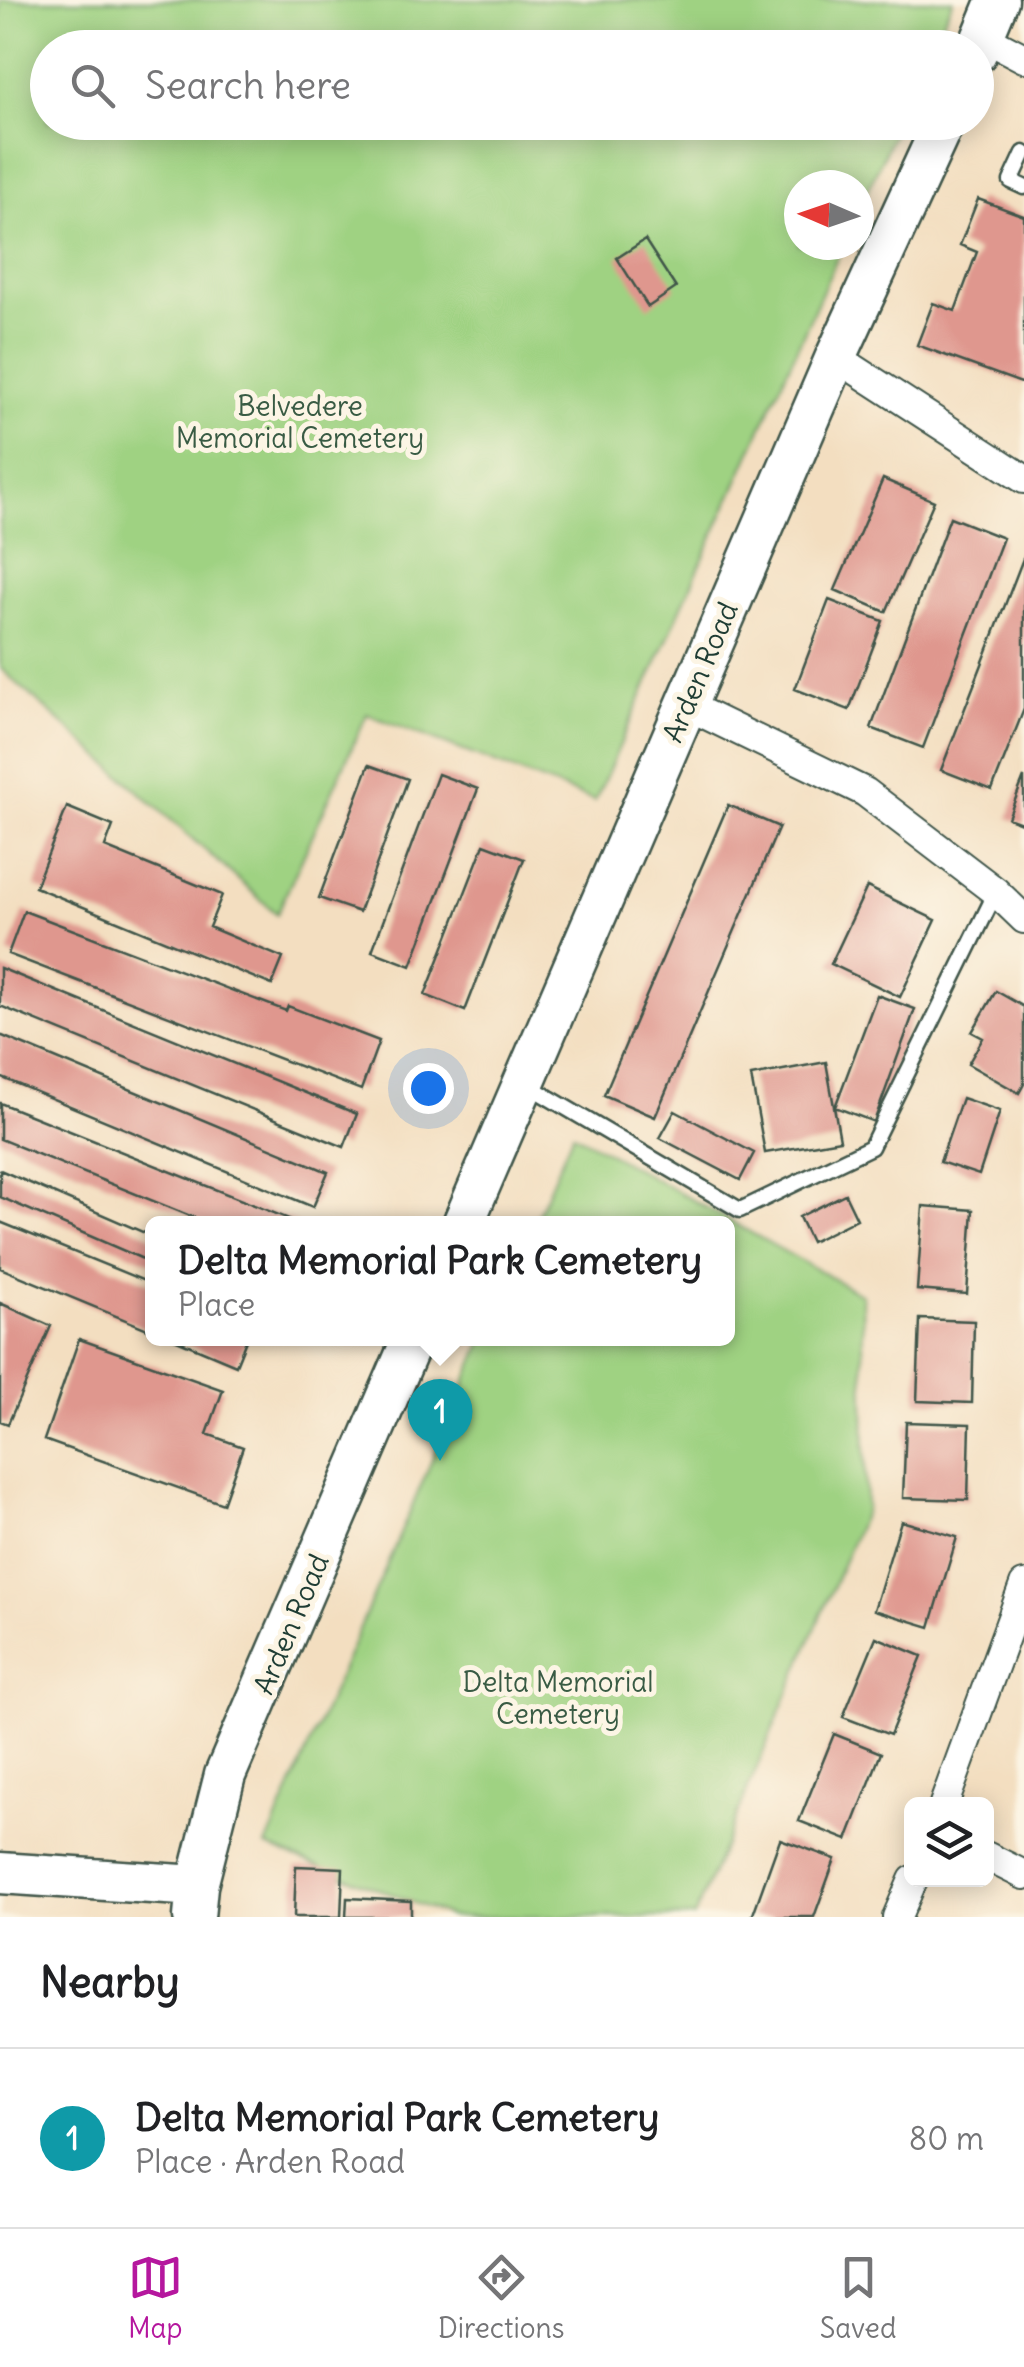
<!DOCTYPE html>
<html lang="en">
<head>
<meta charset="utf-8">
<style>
  body { margin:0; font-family:Delius,sans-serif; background:#f2f2f2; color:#202124 }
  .controls { position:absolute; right:30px; bottom:30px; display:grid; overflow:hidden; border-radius:15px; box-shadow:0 5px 25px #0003 }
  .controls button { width:90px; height:90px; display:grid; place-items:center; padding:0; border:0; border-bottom:2px solid #e0e0e0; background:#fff; color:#202124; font:50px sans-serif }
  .compass { position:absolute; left:784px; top:170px; width:90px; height:90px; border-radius:50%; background:#fff; box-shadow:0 5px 25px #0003; rotate:272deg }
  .you { position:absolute; left:428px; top:1088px; width:35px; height:35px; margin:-25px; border:8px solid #fff; border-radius:50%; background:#1a73e8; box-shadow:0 0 0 15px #1a73e833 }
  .badge { display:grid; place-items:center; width:65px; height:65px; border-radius:50%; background:#b5179e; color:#fff; font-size:32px; font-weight:700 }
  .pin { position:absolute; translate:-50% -82px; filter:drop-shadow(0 2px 5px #0008) }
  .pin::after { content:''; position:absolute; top:52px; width:35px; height:30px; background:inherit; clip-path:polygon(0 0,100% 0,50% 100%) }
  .popup { position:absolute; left:145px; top:1216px; width:590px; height:130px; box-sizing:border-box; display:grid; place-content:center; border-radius:15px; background:#fff; filter:drop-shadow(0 2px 8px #0005); font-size:32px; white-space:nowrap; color:#757577 }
  .popup b { font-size:38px; color:#202124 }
  .popup::after { content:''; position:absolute; left:50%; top:100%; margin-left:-20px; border:20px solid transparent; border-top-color:#fff }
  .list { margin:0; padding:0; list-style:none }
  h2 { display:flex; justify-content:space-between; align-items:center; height:130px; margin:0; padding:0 40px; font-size:42px }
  h2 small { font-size:32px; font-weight:400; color:#757577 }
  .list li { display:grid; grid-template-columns:65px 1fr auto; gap:30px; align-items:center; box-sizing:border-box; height:180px; padding:0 40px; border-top:2px solid #e0e0e0 }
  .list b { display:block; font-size:38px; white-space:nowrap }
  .list p { margin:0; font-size:32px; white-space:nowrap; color:#757577 }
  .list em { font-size:32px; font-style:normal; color:#757577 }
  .icon { flex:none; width:55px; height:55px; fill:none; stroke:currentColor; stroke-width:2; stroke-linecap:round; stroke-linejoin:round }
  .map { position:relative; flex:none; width:1024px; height:1917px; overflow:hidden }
  .search { position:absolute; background:#fff; box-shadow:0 5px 25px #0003; left:30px; right:30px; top:30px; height:110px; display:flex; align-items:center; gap:25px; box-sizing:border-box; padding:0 35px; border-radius:55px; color:#757577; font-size:38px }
  .sheet { height:310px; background:#fff }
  nav { display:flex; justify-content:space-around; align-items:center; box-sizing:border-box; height:140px; border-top:2px solid #e0e0e0; background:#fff; font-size:28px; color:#757577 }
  nav a { display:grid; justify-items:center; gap:5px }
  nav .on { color:#b5179e }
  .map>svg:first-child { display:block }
  .green { fill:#9fd282; stroke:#5f885b; stroke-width:2.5 }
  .building { fill:#df978e }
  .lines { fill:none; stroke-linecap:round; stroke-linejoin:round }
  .lane-casing { stroke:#3f5549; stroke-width:19 }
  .street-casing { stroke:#3f5549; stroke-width:32 }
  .secondary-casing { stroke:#3f5549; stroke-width:45 }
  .lane { stroke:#fff; stroke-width:14 }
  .street { stroke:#fff; stroke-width:28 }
  .secondary { stroke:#fff; stroke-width:40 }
  .labels { text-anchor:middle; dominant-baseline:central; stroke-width:10; stroke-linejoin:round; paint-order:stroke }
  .park-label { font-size:28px; fill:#395b44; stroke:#fcf5e5 }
  .street-label { font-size:28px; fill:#1f3d34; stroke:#fcf5e5 }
</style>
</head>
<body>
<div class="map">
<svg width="1024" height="1917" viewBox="0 0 1024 1917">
  <rect width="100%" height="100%" fill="#fcf5e5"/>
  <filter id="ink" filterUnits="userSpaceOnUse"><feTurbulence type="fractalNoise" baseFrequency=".01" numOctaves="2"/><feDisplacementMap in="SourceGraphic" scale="20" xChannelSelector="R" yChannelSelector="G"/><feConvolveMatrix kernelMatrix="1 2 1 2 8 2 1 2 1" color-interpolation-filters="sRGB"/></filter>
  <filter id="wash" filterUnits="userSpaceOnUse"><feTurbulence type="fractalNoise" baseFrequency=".0048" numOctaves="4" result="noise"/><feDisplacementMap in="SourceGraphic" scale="40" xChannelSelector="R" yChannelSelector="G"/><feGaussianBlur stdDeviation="2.25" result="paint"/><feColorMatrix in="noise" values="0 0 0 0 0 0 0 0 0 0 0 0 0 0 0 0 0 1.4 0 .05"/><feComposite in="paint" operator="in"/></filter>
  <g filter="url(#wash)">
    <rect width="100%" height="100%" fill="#f3dec0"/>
    <!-- green -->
    <path class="green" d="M0,0h953l-22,47 -883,1v74l850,1 -39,87v-25h-60v60h44l-248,556 -228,-87 -90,200 -277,-246z
      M573,1133l289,162 4,213 -172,409h-243l-185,-71 218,-507 244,-1v-114l-194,-1z"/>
    <g id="blocks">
      <!-- building -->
      <path class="building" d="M978,199l46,17v168l-107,-39 16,-42 22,8 22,-59 -17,-7z
        M645,240l31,48 -28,19 -31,-49z
        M883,479l51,22 -48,111 -51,-22z
        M950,517l53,21 -80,210 -52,-20z
        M1024,556v153l-32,81 -51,-20z
        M829,600l54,21 -34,89 -54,-21z
        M369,765l39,14 -49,133 -40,-14z
        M438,774l40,15 -67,177 -39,-15z
        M1024,777v47l-16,-6z
        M728,805l51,22 -124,290 -51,-22z
        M67,807l46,19 -8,21 117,48 -13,32 74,31 -11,27 -237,-98z
        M484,844l40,15 -59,152 -40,-16z
        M867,887l69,33 -36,77 -69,-33z
        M24,911l262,100 2,-5 91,35 -18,49 -353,-136z
        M0,968l357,146 -13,33 -344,-141z
        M996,991l28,16v77l-5,9 -51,-29 15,-26 -11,-6z
        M877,995l38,14 -41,113 -39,-15z
        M0,1035l328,137 -15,35 -313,-130z
        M826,1062l14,78 -75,13 -14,-77z
        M962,1098l38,13 -21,64 -39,-13z
        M0,1103l299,120v1h-89l-210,-85z
        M675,1111l79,42 -14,27 -80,-42z
        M0,1170l152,66v27l-152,-66z
        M845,1194l12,25 -46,23 -12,-25z
        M923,1206l50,4 -6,84 -50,-4z
        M0,1222l152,62v47l-152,-63z
        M0,1303l51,23 -43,98 -8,-3z
        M920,1319l54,2 -2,82 -55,-2z
        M172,1338h75l-11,27z
        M79,1339l144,51 -16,44 36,13 -20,57 -179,-64z
        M906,1422l64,2 -2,76 -65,-2z
        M901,1521l56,16 -27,90 -56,-17z
        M876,1637l46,19 -32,79 -47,-18z
        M834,1734l47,19 -34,87 -48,-19z
        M780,1839l55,20 -21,58h-62z
        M296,1866l47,2 -2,49h-47z
        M347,1898l64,3v16h-65z"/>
    </g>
  </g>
  <g filter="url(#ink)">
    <use href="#blocks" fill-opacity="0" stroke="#3f5549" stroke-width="2.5"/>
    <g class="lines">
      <defs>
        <path id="lane" d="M1024,153l-13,28 13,6
          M529,1086l211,124 131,-63 125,-255"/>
        <path id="street" d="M984,37l40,21
          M836,357l188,122
          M686,705l179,87 131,100 28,27
          M944,1804l80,-219
          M986,1856l38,19
          M897,1917l16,-37"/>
        <path id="secondary" d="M976,53l22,-53
          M463,1224l373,-867 108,-235
          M0,1873l197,13
          M194,1917l3,-31 28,-111 188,-437"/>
      </defs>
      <!-- lane casing -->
      <use href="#lane" class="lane-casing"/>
      <!-- street casing -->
      <use href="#street" class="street-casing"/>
      <!-- secondary casing -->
      <use href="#secondary" class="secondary-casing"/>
      <!-- lane -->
      <use href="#lane" class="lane"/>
      <!-- street -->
      <use href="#street" class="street"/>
      <!-- secondary -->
      <use href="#secondary" class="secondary"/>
    </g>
  </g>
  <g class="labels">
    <!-- park labels -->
    <g class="park-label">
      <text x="300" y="406">Belvedere<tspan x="300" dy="32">Memorial Cemetery</tspan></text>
      <text x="558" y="1682">Delta Memorial<tspan x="558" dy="32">Cemetery</tspan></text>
    </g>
    <!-- street labels -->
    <g class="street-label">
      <text transform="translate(700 672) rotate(-67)">Arden Road</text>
      <text transform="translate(291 1624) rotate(-67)">Arden Road</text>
    </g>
  </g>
</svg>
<div class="controls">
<button><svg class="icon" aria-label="layers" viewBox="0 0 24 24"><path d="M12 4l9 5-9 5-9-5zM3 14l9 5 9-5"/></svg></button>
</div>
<svg class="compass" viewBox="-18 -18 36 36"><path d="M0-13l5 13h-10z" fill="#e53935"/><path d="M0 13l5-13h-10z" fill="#757577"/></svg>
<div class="you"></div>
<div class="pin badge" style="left:440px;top:1461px;background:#0f9aa8">1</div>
<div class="popup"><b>Delta Memorial Park Cemetery</b>Place</div>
<div class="search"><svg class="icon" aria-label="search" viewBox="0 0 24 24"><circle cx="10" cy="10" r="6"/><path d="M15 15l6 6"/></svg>Search here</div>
</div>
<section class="sheet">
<h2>Nearby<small></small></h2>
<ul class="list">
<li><span class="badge" style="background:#0f9aa8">1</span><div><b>Delta Memorial Park Cemetery</b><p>Place · Arden Road</p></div><em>80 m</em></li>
</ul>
</section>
<nav>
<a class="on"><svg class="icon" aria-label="map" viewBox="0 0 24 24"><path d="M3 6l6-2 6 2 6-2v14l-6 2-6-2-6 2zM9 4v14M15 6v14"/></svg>Map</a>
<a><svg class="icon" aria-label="directions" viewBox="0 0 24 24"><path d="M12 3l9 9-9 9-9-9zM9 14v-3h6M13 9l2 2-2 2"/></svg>Directions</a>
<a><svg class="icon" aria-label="saved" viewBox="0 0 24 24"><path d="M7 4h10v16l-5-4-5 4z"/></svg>Saved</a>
</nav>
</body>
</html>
